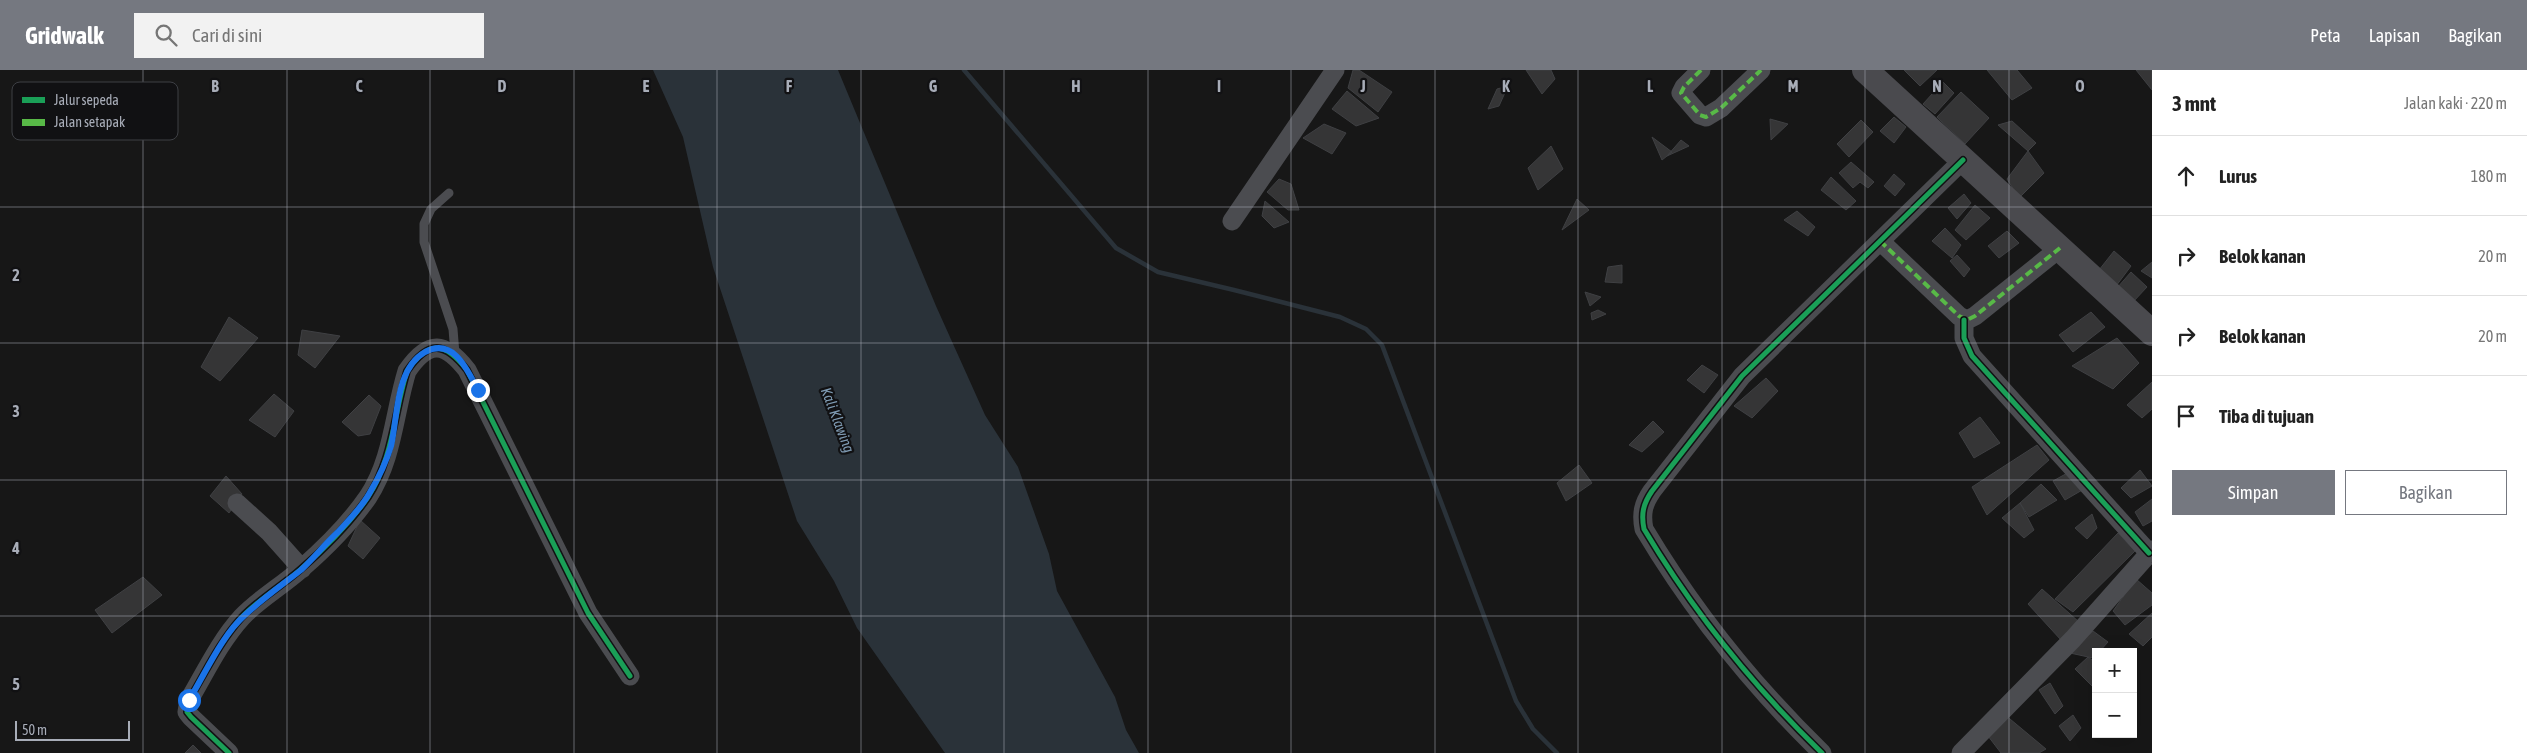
<!DOCTYPE html>
<html lang="id">
<head>
<meta charset="utf-8">
<style>
  body { margin:0; font-family:"Asap Condensed",sans-serif; background:#f2f2f2; color:#222 }
  .controls { position:absolute; right:15px; bottom:15px; display:grid; overflow:hidden; border-radius:0px; box-shadow:0 5px 20px #0002 }
  .controls button { width:45px; height:45px; display:grid; place-items:center; padding:0; border:0; border-bottom:1px solid #e0e0e0; background:#fff; color:#222; font:25px sans-serif }
  .scale { position:absolute; left:15px; bottom:12px; width:115px; box-sizing:border-box; padding-left:5px; border:2px solid #a8adb8; border-top:0; font-size:14px; line-height:18px; white-space:nowrap; color:#a8adb8; -webkit-text-stroke:4px #111113; paint-order:stroke }
  .stop { position:absolute; width:15px; height:15px; margin:-11px; border:4px solid #1a73e8; border-radius:50%; background:#fff }
  .stop.end { background:#1a73e8; border-color:#fff; box-shadow:0 1px 5px #0008 }
  .list { margin:0; padding:0; list-style:none }
  h2 { display:flex; justify-content:space-between; align-items:center; height:65px; margin:0; padding:0 20px; font-size:21px }
  h2 small { font-size:16px; font-weight:400; color:#767676 }
  .list li { display:grid; grid-template-columns:32px 1fr auto; gap:15px; align-items:center; box-sizing:border-box; height:80px; padding:0 20px; border-top:1px solid #e0e0e0 }
  .list b { display:block; font-size:19px; white-space:nowrap }
  .list em { font-size:16px; font-style:normal; color:#767676 }
  .actions { display:flex; gap:10px; padding:15px 20px }
  .actions a { flex:1; padding:11px 0; border:1px solid #757880; border-radius:0px; text-align:center; font-size:18px; color:#757880 }
  .actions .main { background:#757880; color:#fff }
  .icon { flex:none; width:28px; height:28px; fill:none; stroke:currentColor; stroke-width:2; stroke-linecap:round; stroke-linejoin:round }
  .map { position:relative; flex:none; width:2152px; height:683px; overflow:hidden }
  header { display:flex; align-items:center; gap:30px; box-sizing:border-box; height:70px; padding:0 25px; background:#757880; color:#fff }
  header strong { font-size:24px }
  nav { display:flex; gap:28px; margin-inline-start:auto; font-size:18px }
  .search { width:350px; height:45px; background:#f2f2f2; display:flex; align-items:center; gap:12px; box-sizing:border-box; padding:0 18px; border-radius:0px; color:#767676; font-size:19px }
  main { display:flex }
  aside { flex:1; background:#fff }
  .map>svg:first-child { display:block }
  .water { fill:#2a3239 }
  .lines { fill:none; stroke-linecap:round; stroke-linejoin:round }
  .stream { stroke:#2a3239; stroke-width:4.5 }
  .building { fill:#353536; stroke:#3f4043 }
  .lane { stroke:#4b4c50; stroke-width:9 }
  .street { stroke:#4b4c50; stroke-width:19 }
  .secondary { stroke:#4a4a4e; stroke-width:26 }
  .quiet { stroke:#58b947; stroke-width:4; stroke-dasharray:8 4; stroke-linecap:butt }
  .cycleway-casing { stroke:#111113; stroke-width:8 }
  .cycleway { stroke:#1a9f57; stroke-width:5 }
  .route { stroke:#1a73e8; stroke-width:6 }
  .grid { fill:none; stroke:#a8adb8; stroke-width:1; stroke-opacity:0.55 }
  .labels { text-anchor:middle; dominant-baseline:central; stroke-width:4.5; stroke-linejoin:round; paint-order:stroke }
  .water-label { font-size:15px; font-style:italic; fill:#7f9bb3; stroke:#111113 }
  .key { fill:#111113; stroke:#3e4045; stroke-width:1 }
  .key-label { font-size:14px; fill:#a8adb8 }
  .grid-label { font-size:16px; text-anchor:middle; font-weight:bold; fill:#a8adb8; stroke:#111113; stroke-width:4.5; stroke-linejoin:round; paint-order:stroke }
</style>
</head>
<body>
<header>
<strong>Gridwalk</strong>
<div class="search"><svg class="icon" aria-label="search" viewBox="0 0 24 24"><circle cx="10" cy="10" r="6"/><path d="M15 15l6 6"/></svg>Cari di sini</div>
<nav><a>Peta</a><a>Lapisan</a><a>Bagikan</a></nav>
</header>
<main>
<div class="map">
<svg width="2152" height="683" viewBox="0 0 2152 683">
  <rect width="100%" height="100%" fill="#171717"/>
  <!-- water -->
  <path class="water" d="M653,0h185l98,236 49,109 33,52 31,87 8,37 58,106 11,33 13,23h-194l-88,-125 -23,-47 -37,-60 -84,-254 -30,-130z"/>
  <g class="lines">
    <!-- stream -->
    <path class="stream" d="M964,0l152,178 42,24 76,18 106,27 26,12 16,16 134,356 17,28 24,24"/>
  </g>
  <!-- building -->
  <path class="building" d="M1353,0h6l33,22 -14,20 -30,-24z
    M1526,0h25l4,9 -13,15z
    M1904,0h33l-17,16z
    M1987,0h30l15,18 -20,12z
    M2136,0h16v20z
    M1943,12l11,11 -19,21 -12,-10z
    M1508,16l-9,20 -11,3 9,-20z
    M1347,21l32,27 -23,8 -24,-17z
    M1961,22l28,26 -24,26 -28,-27z
    M1894,47l12,10 -12,16 -14,-12z
    M1770,49l18,5 -17,16z
    M1861,50l12,12 -24,25 -12,-13z
    M2012,51l24,22 -8,8 -30,-26z
    M1324,54l22,9 -14,21 -29,-16z
    M1652,67l20,15 -10,8z
    M1681,70l8,6 -22,10z
    M1551,76l12,23 -25,21 -10,-22z
    M2028,81l16,22 -25,25 -12,-19z
    M1851,92l23,20 -6,6 -8,-6 -7,6 -14,-15z
    M1894,104l11,10 -10,12 -11,-10z
    M1831,107l25,24 -10,9 -25,-20z
    M1279,109l12,5 8,26h-11l-21,-18z
    M1964,124l7,9 -14,16 -9,-11z
    M1577,129l12,11 -27,20z
    M1265,131l24,21 -15,6 -12,-12z
    M1975,135l15,13 -24,22 -11,-10z
    M1797,141l18,16 -7,9 -24,-16z
    M1945,158l16,17 -9,13 -20,-17z
    M2007,161l12,12 -20,15 -11,-12z
    M2114,181l17,15 -15,20 -17,-16z
    M1957,185l13,14 -6,8 -14,-16z
    M2152,192v16l-11,-7z
    M1622,195v18l-17,-1 3,-15z
    M2131,202l16,15 -14,15 -16,-14z
    M1585,222l16,5 -11,9z
    M1598,240l8,4 -14,6 -1,-7z
    M2091,242l14,15 -32,25 -14,-17z
    M229,247l29,21 -38,43 -19,-14z
    M302,260l38,6 -25,32 -17,-13z
    M2117,268l22,25 -26,26 -41,-23z
    M1702,295l16,10 -14,18 -17,-13z
    M1766,308l12,13 -26,27 -18,-12z
    M2152,312v27l-10,9 -15,-13z
    M274,324l20,17 -19,26 -26,-17z
    M369,325l12,11 -11,28 -12,2 -16,-14z
    M1980,347l20,26 -26,15 -15,-25z
    M1653,351l11,11 -22,20 -13,-7z
    M2037,375l12,15 -62,55 -15,-28z
    M1579,395l13,18 -26,18 -9,-18z
    M2140,400l12,16 -21,12 -10,-10z
    M2071,401l13,18 -19,11 -12,-19z
    M226,406l16,18 -13,19 -19,-17z
    M2041,414l16,16 -28,17 -9,-14z
    M2152,429v22l-9,5 -8,-14z
    M2020,433l14,27 -10,8 -22,-20z
    M2092,444l5,14 -10,11 -12,-11z
    M360,450l20,18 -17,21 -15,-13z
    M2118,463l17,18 -62,61 -18,-13z
    M143,507l19,18 -50,38 -17,-23z
    M2136,509l16,14v12l-27,20 -12,-14z
    M2042,519l37,33 -18,18 -33,-36z
    M2152,543v24l-9,9 -14,-12z
    M2093,561l15,11 -9,10h-3l-3,6 -23,-5z
    M2088,587l8,6 -2,25 -19,-19z
    M2050,613l13,23 -8,8 -16,-24z
    M2004,644l42,35 -7,4h-38l-13,-17z
    M2073,645l8,13 -11,13 -11,-15z
    M193,675l8,8h-16z"/>
  <g class="lines">
    <!-- lane -->
    <path class="lane" d="M449,123l-18,16 -7,15v18l29,87 2,25"/>
    <!-- street -->
    <path class="street" d="M1701,0l-17,17 -3,6 19,22 6,2 15,-9 40,-38
      M1232,151l103,-151
      M1880,171l79,75 8,4 8,-4 85,-68
      M1964,250v18l8,18 177,197
      M237,433l32,29 33,37
      M229,683l-38,-36 -4,-5 2,-12c16,-27 31,-59 53,-83 17,-18 40,-31 59,-48 23,-20 49,-46 67,-72 25,-38 26,-84 39,-126 22,-32 38,-29 60,-1l121,243 42,63
      M1822,683c-68,-66 -129,-142 -178,-224 -3,-15 -1,-25 8,-38l90,-115 221,-216
      M1961,683l112,-114 79,-89"/>
    <!-- secondary -->
    <path class="secondary" d="M1865,0l287,263"/>
    <!-- quiet -->
    <path class="quiet" d="M1701,0l-17,17 -3,6 19,22 6,2 15,-9 40,-38
      M1880,171l79,75 8,4 8,-4 85,-68"/>
    <defs>
      <path id="cycleway" d="M1964,250v18l8,18 177,197
        M229,683l-38,-36 -4,-5 2,-12c16,-27 31,-59 53,-83 17,-18 40,-31 59,-48 23,-20 49,-46 67,-72 25,-38 26,-84 39,-126 22,-32 38,-29 60,-1l121,243 42,63
        M1822,683c-68,-66 -129,-142 -178,-224 -3,-15 -1,-25 8,-38l90,-115 221,-216"/>
    </defs>
    <!-- cycleway casing -->
    <use href="#cycleway" class="cycleway-casing"/>
    <!-- cycleway -->
    <use href="#cycleway" class="cycleway"/>
  </g>
  <g class="lines">
    <!-- route -->
    <path class="route" d="M189,630c16,-26 33,-65 56,-85 17,-16 37,-30 56,-45 13,-12 24,-26 37,-38 11,-12 23,-24 31,-38 9,-15 17,-31 22,-48 7,-29 4,-77 34,-94 28,-15 42,17 53,38"/>
  </g>
  <!-- grid -->
  <path class="grid" d="M143,0v683M287,0v683M430,0v683M574,0v683M717,0v683M861,0v683M1004,0v683M1148,0v683M1291,0v683M1435,0v683M1578,0v683M1722,0v683M1865,0v683M2009,0v683M0,137h2152M0,273h2152M0,410h2152M0,546h2152"/>
  <g class="labels">
    <!-- water labels -->
    <g class="water-label">
      <text transform="translate(838 350) rotate(69)">Kali Klawing</text>
    </g>
  </g>
  <!-- legend -->
  <rect x="12" y="12" width="166" height="58" rx="8" class="key"/>
  <rect x="22" y="27" width="23" height="6" fill="#1a9f57"/>
  <rect x="22" y="49" width="23" height="7" fill="#58b947"/>
  <g class="key-label">
    <text x="54" y="35">Jalur sepeda</text>
    <text x="54" y="57">Jalan setapak</text>
  </g>
  <g class="grid-label">
    <text x="215" y="22">B</text>
    <text x="359" y="22">C</text>
    <text x="502" y="22">D</text>
    <text x="646" y="22">E</text>
    <text x="789" y="22">F</text>
    <text x="933" y="22">G</text>
    <text x="1076" y="22">H</text>
    <text x="1219" y="22">I</text>
    <text x="1363" y="22">J</text>
    <text x="1506" y="22">K</text>
    <text x="1650" y="22">L</text>
    <text x="1793" y="22">M</text>
    <text x="1937" y="22">N</text>
    <text x="2080" y="22">O</text>
    <text x="16" y="211">2</text>
    <text x="16" y="347">3</text>
    <text x="16" y="484">4</text>
    <text x="16" y="620">5</text>
  </g>
</svg>
<div class="controls">
<button>+</button>
<button>−</button>
</div>
<div class="scale">50 m</div>
<div class="stop" style="left:189px;top:630px"></div>
<div class="stop end" style="left:478px;top:320px"></div>
</div>
<aside>
<h2>3 mnt<small>Jalan kaki · 220 m</small></h2>
<ul class="list">
<li><svg class="icon" aria-label="ahead" viewBox="0 0 24 24"><path d="M12 20V5M6 11l6-6 6 6"/></svg><div><b>Lurus</b></div><em>180 m</em></li>
<li><svg class="icon" aria-label="right" viewBox="0 0 24 24"><path d="M7 20v-9h11M14 6l5 5-5 5"/></svg><div><b>Belok kanan</b></div><em>20 m</em></li>
<li><svg class="icon" aria-label="right" viewBox="0 0 24 24"><path d="M7 20v-9h11M14 6l5 5-5 5"/></svg><div><b>Belok kanan</b></div><em>20 m</em></li>
<li><svg class="icon" aria-label="arrive" viewBox="0 0 24 24"><path d="M6 21V4h12l-3 4 3 4H6"/></svg><div><b>Tiba di tujuan</b></div></li>
</ul>
<div class="actions"><a class="main">Simpan</a><a>Bagikan</a></div>
</aside>
</main>
</body>
</html>
